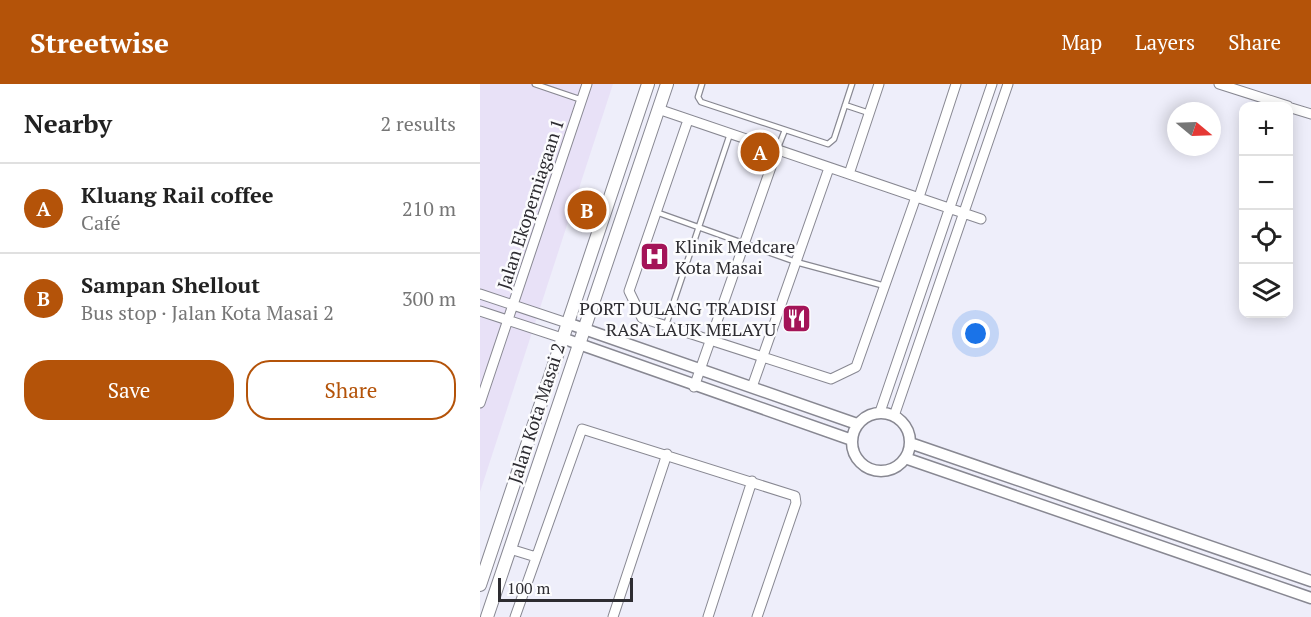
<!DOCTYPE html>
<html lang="en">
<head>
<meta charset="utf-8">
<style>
  body { margin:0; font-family:"PT Serif",serif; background:#f2f2f2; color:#222 }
  .controls { position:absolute; right:18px; top:18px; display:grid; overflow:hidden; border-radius:12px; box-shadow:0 3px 15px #0003 }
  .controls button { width:54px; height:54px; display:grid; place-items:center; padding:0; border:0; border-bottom:2px solid #e0e0e0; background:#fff; color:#222; font:30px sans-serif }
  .compass { position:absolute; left:687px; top:18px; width:54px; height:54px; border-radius:50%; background:#fff; box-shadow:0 3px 15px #0003; rotate:109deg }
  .scale { position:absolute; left:18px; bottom:15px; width:135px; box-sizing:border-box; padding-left:6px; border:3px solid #2d2c31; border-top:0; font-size:16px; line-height:21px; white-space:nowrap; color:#2d2c31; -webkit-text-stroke:4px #fcfcfe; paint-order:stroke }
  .you { position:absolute; left:496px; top:250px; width:21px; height:21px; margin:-15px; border:4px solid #fff; border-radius:50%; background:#1a73e8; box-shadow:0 0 0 9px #1a73e833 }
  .badge { display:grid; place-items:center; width:39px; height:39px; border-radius:50%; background:#b45309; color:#fff; font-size:20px; font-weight:700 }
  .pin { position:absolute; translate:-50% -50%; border:3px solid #fff; box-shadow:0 2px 6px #0006 }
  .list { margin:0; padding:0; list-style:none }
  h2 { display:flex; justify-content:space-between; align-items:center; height:78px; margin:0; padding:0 24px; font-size:26px }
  h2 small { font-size:20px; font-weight:400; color:#767676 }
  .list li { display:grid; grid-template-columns:39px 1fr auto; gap:18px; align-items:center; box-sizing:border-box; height:90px; padding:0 24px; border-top:2px solid #e0e0e0 }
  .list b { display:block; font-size:22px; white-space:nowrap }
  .list p { margin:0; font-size:20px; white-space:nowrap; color:#767676 }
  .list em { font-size:20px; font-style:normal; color:#767676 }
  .actions { display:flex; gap:12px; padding:18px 24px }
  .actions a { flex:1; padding:14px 0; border:2px solid #b45309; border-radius:24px; text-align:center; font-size:21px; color:#b45309 }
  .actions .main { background:#b45309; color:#fff }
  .icon { flex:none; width:33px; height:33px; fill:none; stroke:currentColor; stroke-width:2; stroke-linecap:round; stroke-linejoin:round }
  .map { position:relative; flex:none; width:831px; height:533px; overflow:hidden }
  header { display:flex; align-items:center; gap:36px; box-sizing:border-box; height:84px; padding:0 30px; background:#b45309; color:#fff }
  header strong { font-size:28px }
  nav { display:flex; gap:33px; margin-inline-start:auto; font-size:21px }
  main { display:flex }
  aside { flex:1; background:#fff }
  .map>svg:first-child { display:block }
  .commercial { fill:#e8e1f7 }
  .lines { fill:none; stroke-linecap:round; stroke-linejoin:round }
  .service-casing { stroke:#888892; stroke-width:7 }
  .minor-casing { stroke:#888892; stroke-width:11 }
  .tertiary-casing { stroke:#888892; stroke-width:13 }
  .secondary-casing { stroke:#888892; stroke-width:14 }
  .service { stroke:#fff; stroke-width:4.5 }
  .minor { stroke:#fff; stroke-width:9 }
  .tertiary { stroke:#fff; stroke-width:10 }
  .secondary { stroke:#fff; stroke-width:12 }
  .labels { text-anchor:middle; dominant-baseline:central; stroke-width:5; stroke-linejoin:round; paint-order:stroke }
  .street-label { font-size:18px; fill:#2d2c31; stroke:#fcfcfe }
  .poi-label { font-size:18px; fill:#2d2c31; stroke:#fcfcfe; text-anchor:start }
</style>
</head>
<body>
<header>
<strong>Streetwise</strong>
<nav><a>Map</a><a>Layers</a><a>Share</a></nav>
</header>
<main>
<aside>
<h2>Nearby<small>2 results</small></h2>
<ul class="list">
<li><span class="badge">A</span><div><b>Kluang Rail coffee</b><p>Café</p></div><em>210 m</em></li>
<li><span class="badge">B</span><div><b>Sampan Shellout</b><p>Bus stop · Jalan Kota Masai 2</p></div><em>300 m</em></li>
</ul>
<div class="actions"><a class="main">Save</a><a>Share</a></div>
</aside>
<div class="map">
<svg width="831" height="533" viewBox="0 0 831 533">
  <rect width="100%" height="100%" fill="#eeeefa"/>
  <!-- commercial -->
  <path class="commercial" d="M0,0h133l-133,408z"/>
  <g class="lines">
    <defs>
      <path id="service" d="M55,0l47,16
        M222,0l-4,13 3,5 127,42 6,-5 18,-55
        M365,21l24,8
        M297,66l8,-20
        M176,128l140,50 89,24
        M186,241l64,-191"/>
      <path id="minor" d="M739,0l69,22
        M808,23l23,7
        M178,25l323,110
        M208,36l-59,171 13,27 189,61 25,-12 60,-170
        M369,90l30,-90
        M439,113l37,-113
        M0,210l87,29
        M0,227l82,27
        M214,303l83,-237
        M272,303l77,-219
        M0,319l107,-319
        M400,328l112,-328
        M414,332l114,-332
        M30,465l26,8
        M35,533l67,-188 213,67 1,7 -39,114
        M133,533l54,-163
        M228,533l44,-136"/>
      <path id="tertiary" d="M87,239l290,101
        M82,254l290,102
        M372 358a29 29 0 1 1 58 0a29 29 0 1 1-58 0Z
        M430,359l401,138
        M425,374l406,140"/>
      <path id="secondary" d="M0,501l168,-501
        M7,533l180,-533"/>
    </defs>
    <!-- service casing -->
    <use href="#service" class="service-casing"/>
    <!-- minor casing -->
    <use href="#minor" class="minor-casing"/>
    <!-- tertiary casing -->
    <use href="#tertiary" class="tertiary-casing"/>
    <!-- secondary casing -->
    <use href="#secondary" class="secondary-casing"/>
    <!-- service -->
    <use href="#service" class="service"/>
    <!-- minor -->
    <use href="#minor" class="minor"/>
    <!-- tertiary -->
    <use href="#tertiary" class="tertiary"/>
    <!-- secondary -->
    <use href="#secondary" class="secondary"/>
  </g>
  <!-- icons -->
  <defs>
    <symbol id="hospital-square" viewBox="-11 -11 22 22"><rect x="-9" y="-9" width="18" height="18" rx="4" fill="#a41458" stroke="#fcfcfe"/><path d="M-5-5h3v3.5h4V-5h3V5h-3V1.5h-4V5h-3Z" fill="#fff"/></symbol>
    <symbol id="restaurant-square" viewBox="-11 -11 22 22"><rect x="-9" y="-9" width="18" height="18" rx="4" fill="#a41458" stroke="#fcfcfe"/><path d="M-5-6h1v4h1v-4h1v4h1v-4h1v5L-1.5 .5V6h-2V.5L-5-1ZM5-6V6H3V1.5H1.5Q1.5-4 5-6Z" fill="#fff"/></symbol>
  </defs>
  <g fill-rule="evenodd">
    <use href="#hospital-square" x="158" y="156" width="33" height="33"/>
    <use href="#restaurant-square" x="300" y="218" width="33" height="33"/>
  </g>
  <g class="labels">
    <!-- street labels -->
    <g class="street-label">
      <text transform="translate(50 120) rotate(-72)">Jalan Ekoperniagaan 1</text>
      <text transform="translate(56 329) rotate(-72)">Jalan Kota Masai 2</text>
    </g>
    <!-- poi labels -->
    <g class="poi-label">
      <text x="195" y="162">Klinik Medcare<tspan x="195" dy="21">Kota Masai</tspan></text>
      <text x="296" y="224" text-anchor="end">PORT DULANG TRADISI<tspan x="296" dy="21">RASA LAUK MELAYU</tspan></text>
    </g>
  </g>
</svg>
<div class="controls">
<button>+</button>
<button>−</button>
<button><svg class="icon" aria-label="locate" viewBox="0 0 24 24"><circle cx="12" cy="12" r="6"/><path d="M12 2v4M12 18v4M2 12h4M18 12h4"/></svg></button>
<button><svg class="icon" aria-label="layers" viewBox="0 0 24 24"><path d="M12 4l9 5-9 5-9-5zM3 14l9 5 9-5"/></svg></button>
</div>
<svg class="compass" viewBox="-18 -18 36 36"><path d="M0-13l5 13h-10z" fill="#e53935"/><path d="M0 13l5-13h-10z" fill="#767676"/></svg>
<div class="scale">100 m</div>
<div class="you"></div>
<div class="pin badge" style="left:280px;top:68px">A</div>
<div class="pin badge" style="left:107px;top:126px">B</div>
</div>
</main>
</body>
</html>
